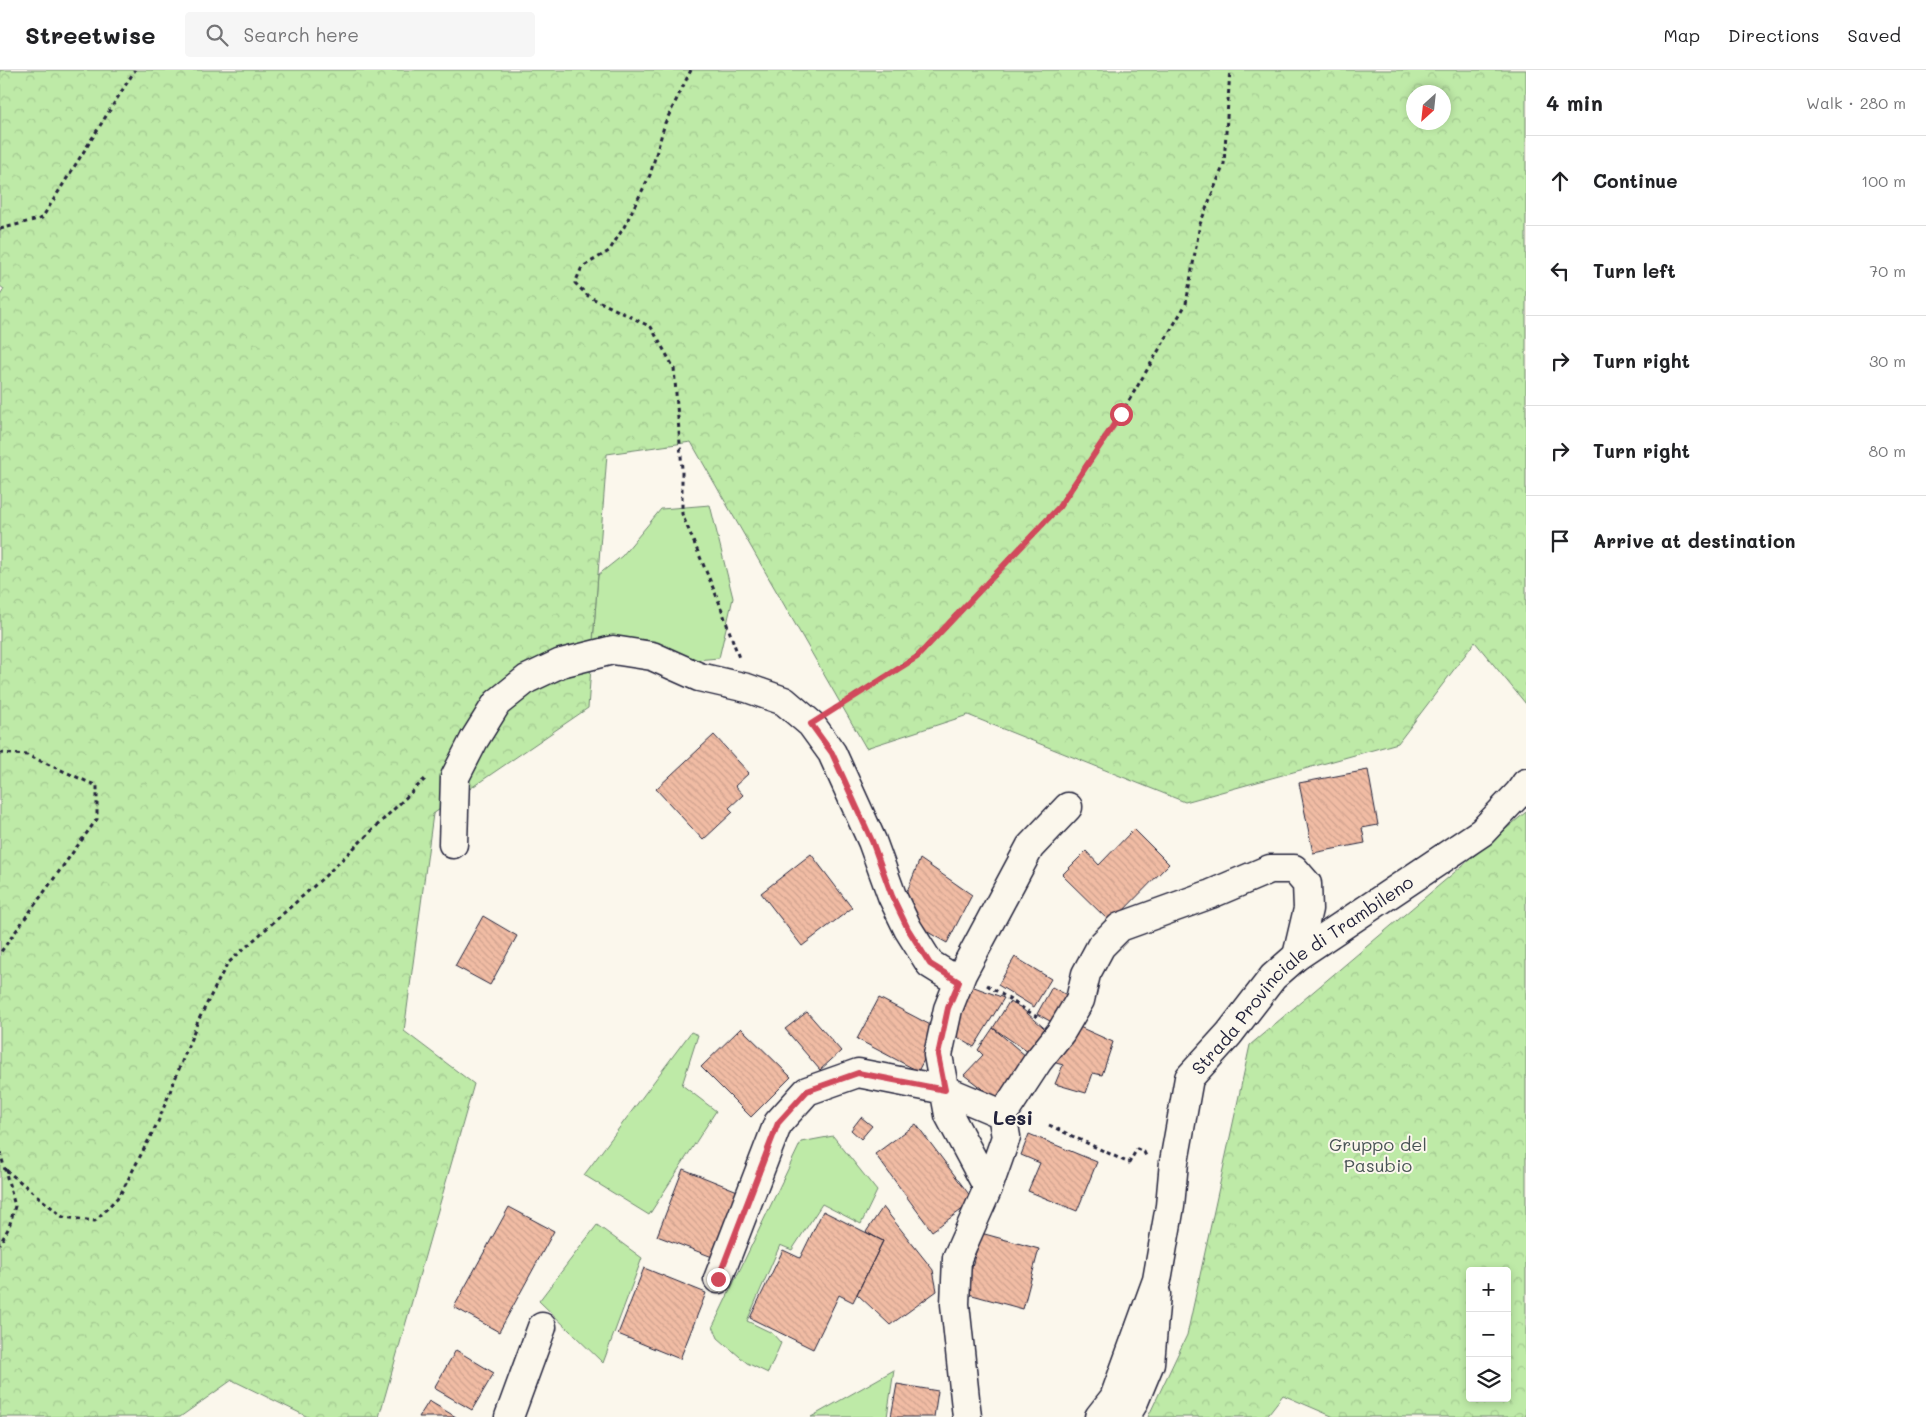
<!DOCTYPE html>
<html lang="en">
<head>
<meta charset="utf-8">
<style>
  body { margin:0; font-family:Mali,sans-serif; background:#f6f6f6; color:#202124 }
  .controls { position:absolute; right:15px; bottom:15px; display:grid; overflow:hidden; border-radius:5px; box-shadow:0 2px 8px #0003 }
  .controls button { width:45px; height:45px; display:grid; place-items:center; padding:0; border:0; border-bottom:1px solid #e0e0e0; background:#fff; color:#202124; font:25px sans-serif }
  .compass { position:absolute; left:1406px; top:15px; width:45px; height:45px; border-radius:50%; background:#fff; box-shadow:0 2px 8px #0003; rotate:207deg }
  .stop { position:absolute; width:15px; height:15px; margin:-11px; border:4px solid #d1495b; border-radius:50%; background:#fff }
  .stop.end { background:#d1495b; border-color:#fff; box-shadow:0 1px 5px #0008 }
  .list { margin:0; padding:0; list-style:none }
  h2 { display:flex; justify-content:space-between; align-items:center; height:65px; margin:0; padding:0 20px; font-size:21px }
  h2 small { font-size:16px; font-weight:400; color:#757577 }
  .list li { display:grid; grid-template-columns:32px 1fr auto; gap:15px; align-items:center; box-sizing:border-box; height:90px; padding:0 20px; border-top:1px solid #e0e0e0 }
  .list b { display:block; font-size:19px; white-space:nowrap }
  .list em { font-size:16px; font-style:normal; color:#757577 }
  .icon { flex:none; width:28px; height:28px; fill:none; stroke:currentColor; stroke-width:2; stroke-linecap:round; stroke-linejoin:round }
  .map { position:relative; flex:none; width:1526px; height:1347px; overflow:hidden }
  header { display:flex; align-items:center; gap:30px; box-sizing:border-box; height:70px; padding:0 25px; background:#fff; border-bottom:1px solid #e0e0e0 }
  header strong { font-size:24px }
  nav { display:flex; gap:28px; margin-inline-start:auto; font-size:18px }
  .search { width:350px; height:45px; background:#f6f6f6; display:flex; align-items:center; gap:12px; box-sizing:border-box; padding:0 18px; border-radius:5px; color:#757577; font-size:19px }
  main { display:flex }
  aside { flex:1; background:#fff }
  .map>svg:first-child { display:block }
  .green { fill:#beeaa7; stroke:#708671 }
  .forest { fill:url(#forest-crowns); stroke:#708671; fill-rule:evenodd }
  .building { fill:url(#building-back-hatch); stroke:#22223b }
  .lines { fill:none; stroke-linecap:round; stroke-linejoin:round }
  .street-casing { stroke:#22223b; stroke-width:31 }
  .secondary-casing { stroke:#22223b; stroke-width:31 }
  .path { stroke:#22223b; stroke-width:3; stroke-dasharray:4 4; stroke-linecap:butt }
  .street { stroke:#fbf7ec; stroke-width:28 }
  .secondary { stroke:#fbf7ec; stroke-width:28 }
  .route { stroke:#d1495b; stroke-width:6 }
  .labels { text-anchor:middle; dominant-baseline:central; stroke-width:4; stroke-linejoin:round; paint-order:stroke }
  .street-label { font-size:18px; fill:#22223b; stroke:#fbf7ec }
  .park-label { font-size:18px; fill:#495456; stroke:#fbf7ec }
  .quarter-label { font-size:20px; font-weight:bold; fill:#22223b; stroke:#fbf7ec }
</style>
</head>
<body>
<header>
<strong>Streetwise</strong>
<div class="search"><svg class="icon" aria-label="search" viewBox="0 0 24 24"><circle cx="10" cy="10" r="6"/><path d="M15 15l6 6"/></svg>Search here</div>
<nav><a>Map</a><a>Directions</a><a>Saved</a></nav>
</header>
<main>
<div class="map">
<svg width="1526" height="1347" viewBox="0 0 1526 1347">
  <defs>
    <pattern id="forest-crowns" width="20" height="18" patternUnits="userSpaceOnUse" patternTransform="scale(1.25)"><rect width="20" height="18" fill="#beeaa7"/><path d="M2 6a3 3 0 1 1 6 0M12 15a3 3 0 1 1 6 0" fill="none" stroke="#a3c891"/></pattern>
    <pattern id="building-back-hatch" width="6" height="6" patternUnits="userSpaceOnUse" patternTransform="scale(1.25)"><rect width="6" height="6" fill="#f1bca4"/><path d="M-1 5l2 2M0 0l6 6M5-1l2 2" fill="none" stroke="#cea18e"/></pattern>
  </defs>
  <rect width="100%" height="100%" fill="#fbf7ec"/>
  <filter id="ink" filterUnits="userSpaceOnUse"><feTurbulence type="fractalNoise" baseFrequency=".02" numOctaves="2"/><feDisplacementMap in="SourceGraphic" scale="10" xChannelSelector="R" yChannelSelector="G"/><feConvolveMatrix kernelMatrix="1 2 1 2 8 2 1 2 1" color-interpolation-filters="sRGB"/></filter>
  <g filter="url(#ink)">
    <!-- green -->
    <path class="green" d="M710,435l23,93 -14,60 -23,2 -72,-23 -31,5 5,-67 24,-19 39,-47z
      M691,962l7,3 -16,50 34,26 -67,104 -65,-40z
      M833,1066l44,55 -16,33 -39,-20 -30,46 -12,-5 -33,76 25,12 9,10 -13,30 -21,-10 -29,-25 -5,-12 88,-184z
      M597,1155l45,33 -39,105 -64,-62z
      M894,1300l-7,47h-76z"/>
    <!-- forest -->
    <path class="forest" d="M0,0h1526v634l-51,-62 -77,101 -213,59 -217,-87 -102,33 -175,-306 -84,12 -19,254 -155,106 -29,217 70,53 -95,333h-71l-76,-37 -52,37h-180v-1121l4,-7 -4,-3zM1414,22h30v30h-30z
      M1526,742v605h-192l-51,-22 -17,22h-118l39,-82 63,-290zM1470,1201h37v127h-37z"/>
    <!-- building -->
    <path class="building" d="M714,665l35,38 -14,13 8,9 -14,13 4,4 -30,28 -47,-51z
      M1368,700l10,55 -16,3 3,15 -52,10 -14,-70z
      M1134,759l35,35 -58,59 -49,-48 24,-24 13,14z
      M811,784l41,54 -50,38 -41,-53z
      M920,789l52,36 -25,48 -30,-17 -11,-32z
      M483,846l34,20 -27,49 -35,-19z
      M1015,887l36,22 -17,28 -36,-22z
      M966,914l38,14 -30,49 -25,-15z
      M1052,917l24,13 -15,27 -24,-13z
      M879,928l61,32 -22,41 -61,-32z
      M1009,932l11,5 30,26 -16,23 -41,-28z
      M807,942l34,39 -21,19 -35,-41z
      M1075,955l38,17 -11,33 -9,-2 -7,20 -31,-9 8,-19 -17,-5z
      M741,958l50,49 -40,40 -50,-50z
      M993,958l40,34 -30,43 -39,-30 19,-20 -5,-5z
      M861,1047l11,9 -11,13 -10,-9z
      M916,1054l58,77 -42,30 -57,-77z
      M1029,1064l68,28 -20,49 -49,-20 12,-28 -19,-8z
      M683,1099l57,23 -25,66 -58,-22z
      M509,1137l45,24 -55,101 -45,-25z
      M883,1137l50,63 4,21 -47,34 -33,-31 26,-53 -17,-9z
      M823,1141l60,30 -30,61 -14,-7 -26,54 -63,-31 33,-68 17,8z
      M981,1163l58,16 -16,60 -58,-16z
      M644,1198l62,25 -26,66 -62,-25z
      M456,1280l38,23 -22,37 -38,-22z
      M897,1314l41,7 -4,26h-43z
      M429,1331l27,16h-37z"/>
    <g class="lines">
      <defs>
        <path id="street" d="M453,774l2,-67 19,-37 23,-37 30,-24 34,-16 52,-13 39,6 47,21 48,11 37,13 27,23 21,29 40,88 20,55 16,33 22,35 29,18
          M1002,1044l6,-7 30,-46 23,-29 19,-32 6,-26 15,-28 19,-19 91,-33 59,-25h24l13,15 1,25 -11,47
          M718,1209l60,-156 29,-32 51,-18 87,17 57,24 4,23 -18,51
          M509,1347l33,-90
          M967,1347l-12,-113 2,-46 31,-70 -39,-73 -11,-60 10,-46 14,-35 68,-127 38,-40
          M1125,1347l8,-13 17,-41 6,-69"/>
        <g id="secondary">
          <path id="s1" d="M1099,1347l15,-19 43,-118 13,-74 4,-44 15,-84 40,-44 44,-57 24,-21 185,-124 37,-39 7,-10"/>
        </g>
      </defs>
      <!-- street casing -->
      <use href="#street" class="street-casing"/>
      <!-- secondary casing -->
      <use href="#secondary" class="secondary-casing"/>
      <!-- path -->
      <path class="path" d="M691,0l-26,53 -15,52 -26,52 -15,24 -27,16 -7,16 13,13 63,31 23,41 8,101v45l37,88 20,56
        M0,159l42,-11 93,-148
        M834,639l83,-52 142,-150 62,-93 65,-110 14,-80 24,-60 6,-94
        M0,683l27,2 70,31v33l-97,134
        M987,915l50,32
        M1049,1055l80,38 8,-14 7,3 2,4
        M0,1082l15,54 -6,21 -9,17
        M6,1100l57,47 32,4 25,-26 38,-73 40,-101 29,-57 97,-87 102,-99"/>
      <!-- street -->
      <use href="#street" class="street"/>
      <!-- secondary -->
      <use href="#secondary" class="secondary"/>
    </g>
  </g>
  <g class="lines" filter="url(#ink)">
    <!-- route -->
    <path class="route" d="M718,1209l60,-156 29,-32 51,-18 87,17 -7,-35 10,-47 11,-26 -29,-18 -22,-35 -16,-33 -20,-55 -40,-88 -21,-29 106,-67 142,-150 62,-93"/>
  </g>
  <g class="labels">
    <!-- street labels -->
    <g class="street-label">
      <text stroke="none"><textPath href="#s1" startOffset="509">Strada Provinciale di Trambileno</textPath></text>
    </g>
    <!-- park labels -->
    <g class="park-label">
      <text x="1378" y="1074">Gruppo del<tspan x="1378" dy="21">Pasubio</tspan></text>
    </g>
    <!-- quarter labels -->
    <g class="quarter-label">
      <text x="1013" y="1047">Lesi</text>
    </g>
  </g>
</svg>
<div class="controls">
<button>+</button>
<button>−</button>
<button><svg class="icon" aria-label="layers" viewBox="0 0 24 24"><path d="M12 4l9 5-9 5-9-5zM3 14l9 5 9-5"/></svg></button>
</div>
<svg class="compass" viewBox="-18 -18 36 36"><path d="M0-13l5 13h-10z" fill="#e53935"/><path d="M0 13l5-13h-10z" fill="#757577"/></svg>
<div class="stop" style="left:1121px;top:344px"></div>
<div class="stop end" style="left:718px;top:1209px"></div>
</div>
<aside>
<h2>4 min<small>Walk · 280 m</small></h2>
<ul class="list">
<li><svg class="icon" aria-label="ahead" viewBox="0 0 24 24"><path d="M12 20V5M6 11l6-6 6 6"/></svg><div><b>Continue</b></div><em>100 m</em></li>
<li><svg class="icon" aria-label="left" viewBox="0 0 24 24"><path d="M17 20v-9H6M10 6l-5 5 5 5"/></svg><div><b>Turn left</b></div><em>70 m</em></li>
<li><svg class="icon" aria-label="right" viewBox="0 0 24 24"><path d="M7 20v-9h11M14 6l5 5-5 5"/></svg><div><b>Turn right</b></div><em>30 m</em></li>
<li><svg class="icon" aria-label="right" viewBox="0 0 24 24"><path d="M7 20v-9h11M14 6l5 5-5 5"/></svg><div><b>Turn right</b></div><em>80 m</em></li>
<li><svg class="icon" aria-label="arrive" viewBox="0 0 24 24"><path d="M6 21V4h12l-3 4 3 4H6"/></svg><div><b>Arrive at destination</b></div></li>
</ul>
</aside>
</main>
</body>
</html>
